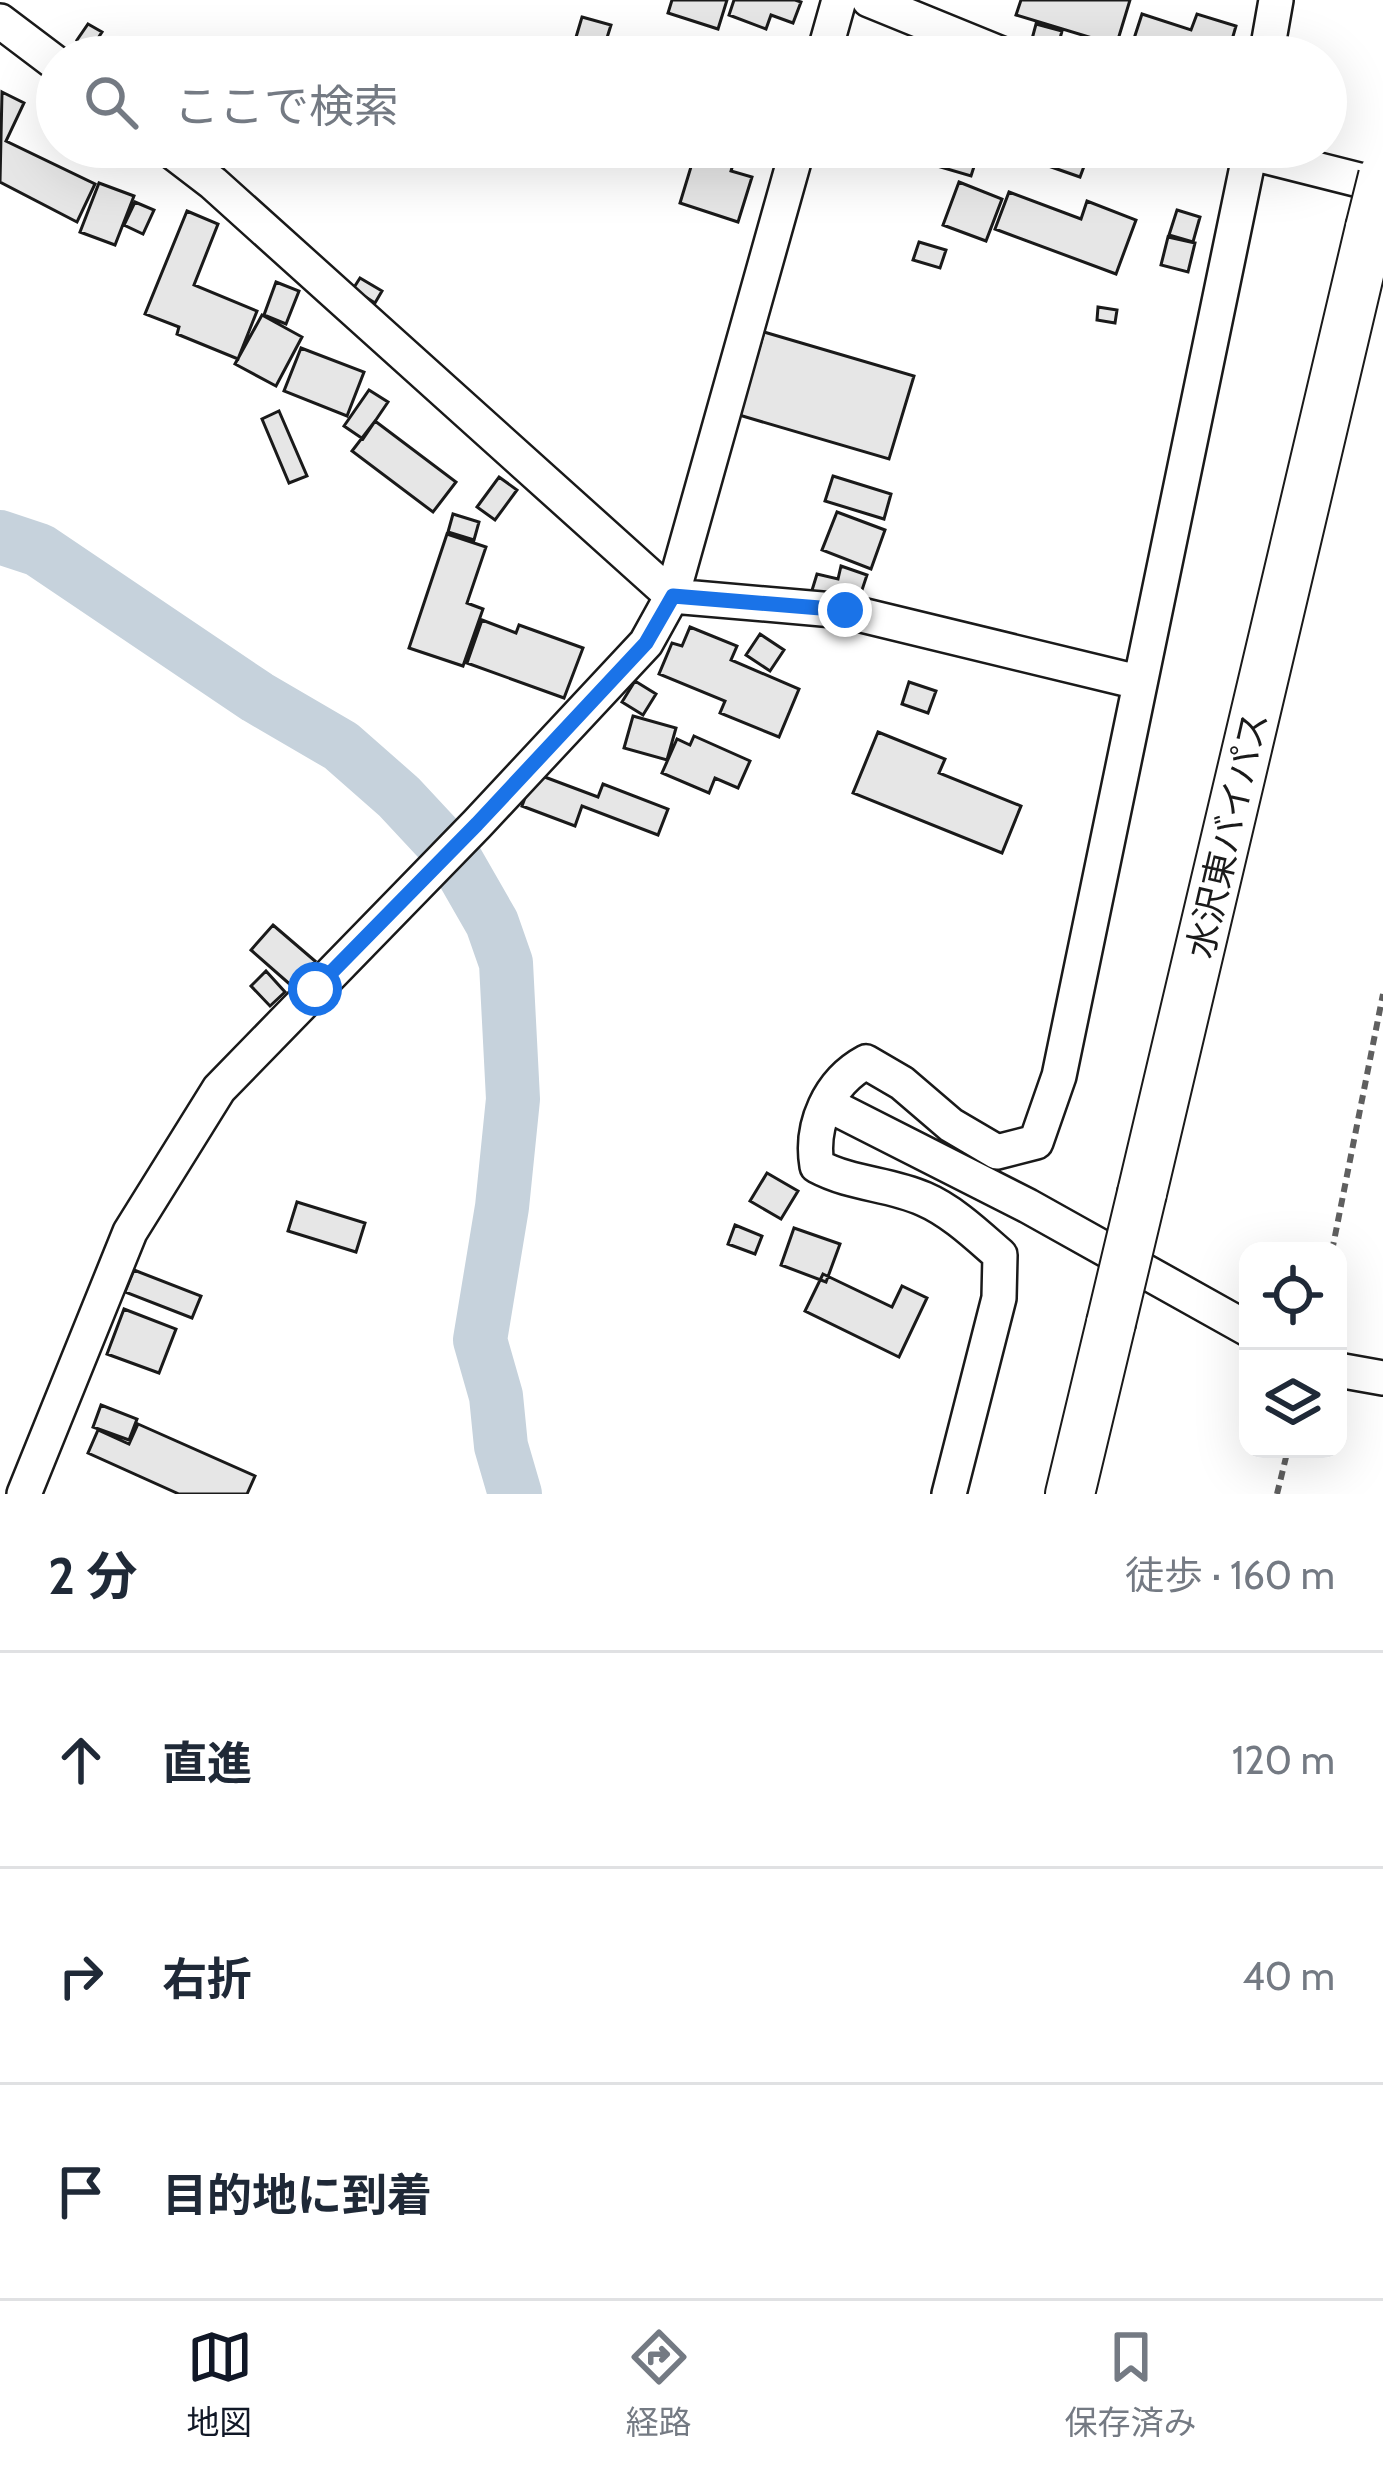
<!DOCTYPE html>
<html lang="ja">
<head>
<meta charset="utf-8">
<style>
  body { margin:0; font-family:Cabin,"Noto Sans JP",sans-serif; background:#f6f6f7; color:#1f2937 }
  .controls { position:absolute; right:36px; bottom:36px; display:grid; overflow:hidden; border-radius:24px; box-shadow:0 12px 48px #0002 }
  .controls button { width:108px; height:108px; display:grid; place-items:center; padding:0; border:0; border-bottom:3px solid #e0e1e3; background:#fff; color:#1f2937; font:60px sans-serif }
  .stop { position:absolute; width:36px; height:36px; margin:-27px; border:9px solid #1a73e8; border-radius:50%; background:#fff }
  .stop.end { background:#1a73e8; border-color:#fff; box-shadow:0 3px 12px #0008 }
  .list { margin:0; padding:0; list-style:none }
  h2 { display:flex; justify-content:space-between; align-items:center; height:156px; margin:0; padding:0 48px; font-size:51px }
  h2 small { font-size:39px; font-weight:400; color:#747a83 }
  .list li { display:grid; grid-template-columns:78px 1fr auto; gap:36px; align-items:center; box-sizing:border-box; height:216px; padding:0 48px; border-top:3px solid #e0e1e3 }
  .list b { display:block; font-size:45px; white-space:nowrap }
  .list em { font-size:39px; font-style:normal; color:#747a83 }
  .icon { flex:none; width:66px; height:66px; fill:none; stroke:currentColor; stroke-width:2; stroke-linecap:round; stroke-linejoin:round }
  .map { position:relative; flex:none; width:1383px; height:1494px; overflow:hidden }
  .search { position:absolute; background:#fff; box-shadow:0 12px 48px #0002; left:36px; right:36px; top:36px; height:132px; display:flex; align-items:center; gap:30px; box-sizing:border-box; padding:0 42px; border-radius:66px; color:#747a83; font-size:45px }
  .sheet { height:804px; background:#fff }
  nav { display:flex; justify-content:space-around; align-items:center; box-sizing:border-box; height:168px; border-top:3px solid #e0e1e3; background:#fff; font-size:33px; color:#747a83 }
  nav a { display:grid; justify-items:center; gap:6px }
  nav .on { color:#111827 }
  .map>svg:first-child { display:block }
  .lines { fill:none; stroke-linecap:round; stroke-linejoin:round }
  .river { stroke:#c6d2dc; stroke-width:54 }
  .building { fill:#e6e6e6; stroke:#1a1a1a; stroke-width:3 }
  .minor-casing { stroke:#1a1a1a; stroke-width:38 }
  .highway-casing { stroke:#1a1a1a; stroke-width:52 }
  .path { stroke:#5f5f5f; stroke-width:6; stroke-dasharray:9 6; stroke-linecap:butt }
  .minor { stroke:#fff; stroke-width:33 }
  .highway { stroke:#fff; stroke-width:48 }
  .highway-bridge-casing { stroke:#1a1a1a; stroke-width:52; stroke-linecap:butt }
  .highway-bridge { stroke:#fff; stroke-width:48 }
  .route { stroke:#1a73e8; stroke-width:15 }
  .labels { text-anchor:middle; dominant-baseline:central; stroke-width:9; stroke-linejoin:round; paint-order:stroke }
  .street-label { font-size:36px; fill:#1a1a1a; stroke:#fff }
</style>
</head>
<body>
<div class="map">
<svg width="1383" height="1494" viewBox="0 0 1383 1494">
  <rect width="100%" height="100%" fill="#fff"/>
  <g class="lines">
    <!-- river -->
    <path class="river" d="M0,537l39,13 218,147 84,49 58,51 54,58 39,68 14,40 7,136 -11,108 -22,133 16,56 5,50 14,48"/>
  </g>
  <!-- building -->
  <path class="building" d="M672,0h55l-9,29 -50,-16z
    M734,0h61l6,2 -8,21 -22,-8 -5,14 -37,-14z
    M1021,0h109l-17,56 -27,-9 3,-10 -73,-22z
    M1142,14l49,16 6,-16 39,12 -9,31h-88l-10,-3z
    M582,17l29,8 -10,32 -30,-3z
    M88,24l14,8 -11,17 -14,-9z
    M1036,24l26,7 -4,15 -26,-7z
    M730,40l43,13 -1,4h-48z
    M663,41l38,11 -1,5h-41z
    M2,92l22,11 -18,38 89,43 -18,38 -77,-40z
    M697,147h41l-7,24 21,6 -14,45 -58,-19z
    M943,147l37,1 -9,28 -34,-10z
    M1039,147h32l18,6 -9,24 -46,-16z
    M959,182l43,17 -16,42 -43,-16z
    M99,183l35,13 -19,49 -35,-13z
    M1009,192l72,27 6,-18 49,19 -20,54 -121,-45z
    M135,202l19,8 -11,24 -19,-9z
    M1177,210l23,7 -7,25 -24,-7z
    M187,211l31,13 -24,61 63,26 -19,48 -61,-25 2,-7 -34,-13z
    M1168,237l27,6 -7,29 -27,-7z
    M919,242l27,8 -6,18 -27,-8z
    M360,278l22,13 -7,12 -22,-14z
    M276,282l23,9 -13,33 -22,-9z
    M1098,307l19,3 -2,13 -18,-3z
    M262,315l40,22 -26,49 -41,-22z
    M764,332l150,44 -25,83 -150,-44z
    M301,348l63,24 -17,44 -63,-25z
    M369,390l19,12 -25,37 -19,-13z
    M279,411l28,65 -18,7 -27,-64z
    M375,421l81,61 -23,30 -81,-61z
    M833,476l58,18 -7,25 -59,-18z
    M499,477l18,13 -22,30 -18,-13z
    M837,512l48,18 -14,39 -49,-19z
    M453,514l26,8 -5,18 -26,-8z
    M447,534l39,13 -19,56 16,6 -20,57 -54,-18z
    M841,566l26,9 -13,39 -45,-14 8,-26 21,5z
    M482,620l34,13 3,-8 64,23 -19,50 -97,-35z
    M690,627l47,19 -6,14 68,29 -20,48 -59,-24 5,-12 -66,-27 13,-31 10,3z
    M760,634l24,16 -14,21 -24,-16z
    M635,681l21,13 -13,21 -21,-13z
    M909,682l27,9 -8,22 -26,-9z
    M633,716l43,12 -9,32 -43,-12z
    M878,732l67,27 -6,14 82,33 -19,47 -149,-60z
    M694,736l56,25 -12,27 -23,-10 -6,15 -47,-20 15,-34 13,6z
    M534,773l64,24 5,-13 65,25 -10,26 -76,-29 -7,20 -53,-20z
    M273,925l42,36 -22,26 -42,-37z
    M266,971l19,21 -15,14 -19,-20z
    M767,1173l31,18 -17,28 -31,-18z
    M297,1202l68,21 -9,29 -68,-21z
    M735,1225l27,11 -7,18 -27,-10z
    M794,1228l46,16 -14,38 -45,-17z
    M134,1270l67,26 -9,22 -67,-26z
    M823,1274l69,33 10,-21 25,12 -28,59 -94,-46z
    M124,1309l52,20 -17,44 -52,-19z
    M101,1405l36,14 -8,21 -36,-13z
    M138,1424l117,52 -8,18h-68l-91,-41 10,-23 31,14z"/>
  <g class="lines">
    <defs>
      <path id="minor" d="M869,0l140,57
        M0,21l57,43
        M823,57l16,-57
        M1266,57l10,-57
        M166,147l47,36 459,413 173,15 293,71
        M1232,148l151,38
        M827,1104l201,102 220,123
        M1338,1370l45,8
        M24,1494l106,-262 89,-143 258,-265 169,-181 26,-47 126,-449
        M949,1494l50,-196 1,-43c-23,-20 -48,-44 -76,-56 -36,-16 -71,-14 -107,-33 -7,-41 12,-84 49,-104l36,21 49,42 46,27 39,-10 23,-66 192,-929"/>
      <path id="highway" d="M1142,1193l228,-965
        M1070,1494l41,-171"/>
    </defs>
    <!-- minor casing -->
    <use href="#minor" class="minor-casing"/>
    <!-- highway casing -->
    <use href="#highway" class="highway-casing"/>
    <!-- path -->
    <path class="path" d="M1332,1251l51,-257
      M1277,1494l11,-45"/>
    <!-- minor -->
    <use href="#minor" class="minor"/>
    <!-- highway -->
    <use href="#highway" class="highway"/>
    <defs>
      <path id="highway-bridge" d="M1370,228l13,-52
        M1111,1323l31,-130"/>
    </defs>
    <!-- highway-bridge casing -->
    <use href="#highway-bridge" class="highway-bridge-casing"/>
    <!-- highway-bridge -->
    <use href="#highway-bridge" class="highway-bridge"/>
  </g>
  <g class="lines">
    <!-- route -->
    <path class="route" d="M315,989l162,-165 169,-181 27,-47 172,14"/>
  </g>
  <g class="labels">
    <!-- street labels -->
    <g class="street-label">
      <text transform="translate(1227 835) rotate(-77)">水沢東バイパス</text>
    </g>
  </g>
</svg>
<div class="controls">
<button><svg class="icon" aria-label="locate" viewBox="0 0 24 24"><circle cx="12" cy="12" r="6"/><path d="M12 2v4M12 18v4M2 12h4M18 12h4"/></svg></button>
<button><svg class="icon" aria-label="layers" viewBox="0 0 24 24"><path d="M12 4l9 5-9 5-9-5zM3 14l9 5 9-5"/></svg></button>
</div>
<div class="stop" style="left:315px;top:989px"></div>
<div class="stop end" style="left:845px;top:610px"></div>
<div class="search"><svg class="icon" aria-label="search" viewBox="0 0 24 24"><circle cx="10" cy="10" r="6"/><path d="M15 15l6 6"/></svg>ここで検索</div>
</div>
<section class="sheet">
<h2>2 分<small>徒歩 · 160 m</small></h2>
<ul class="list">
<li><svg class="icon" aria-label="ahead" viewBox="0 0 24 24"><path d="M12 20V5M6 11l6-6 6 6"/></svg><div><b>直進</b></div><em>120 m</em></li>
<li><svg class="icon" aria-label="right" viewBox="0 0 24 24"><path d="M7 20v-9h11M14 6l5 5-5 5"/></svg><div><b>右折</b></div><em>40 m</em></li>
<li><svg class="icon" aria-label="arrive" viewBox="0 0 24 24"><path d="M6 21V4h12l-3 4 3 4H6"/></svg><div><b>目的地に到着</b></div></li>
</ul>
</section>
<nav>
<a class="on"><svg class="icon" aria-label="map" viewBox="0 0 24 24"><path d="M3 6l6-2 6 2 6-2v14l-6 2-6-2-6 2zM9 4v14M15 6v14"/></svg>地図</a>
<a><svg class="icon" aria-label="directions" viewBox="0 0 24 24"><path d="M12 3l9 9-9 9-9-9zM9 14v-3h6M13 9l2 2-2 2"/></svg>経路</a>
<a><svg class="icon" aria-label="saved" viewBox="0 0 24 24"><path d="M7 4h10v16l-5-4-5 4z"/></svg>保存済み</a>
</nav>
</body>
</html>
